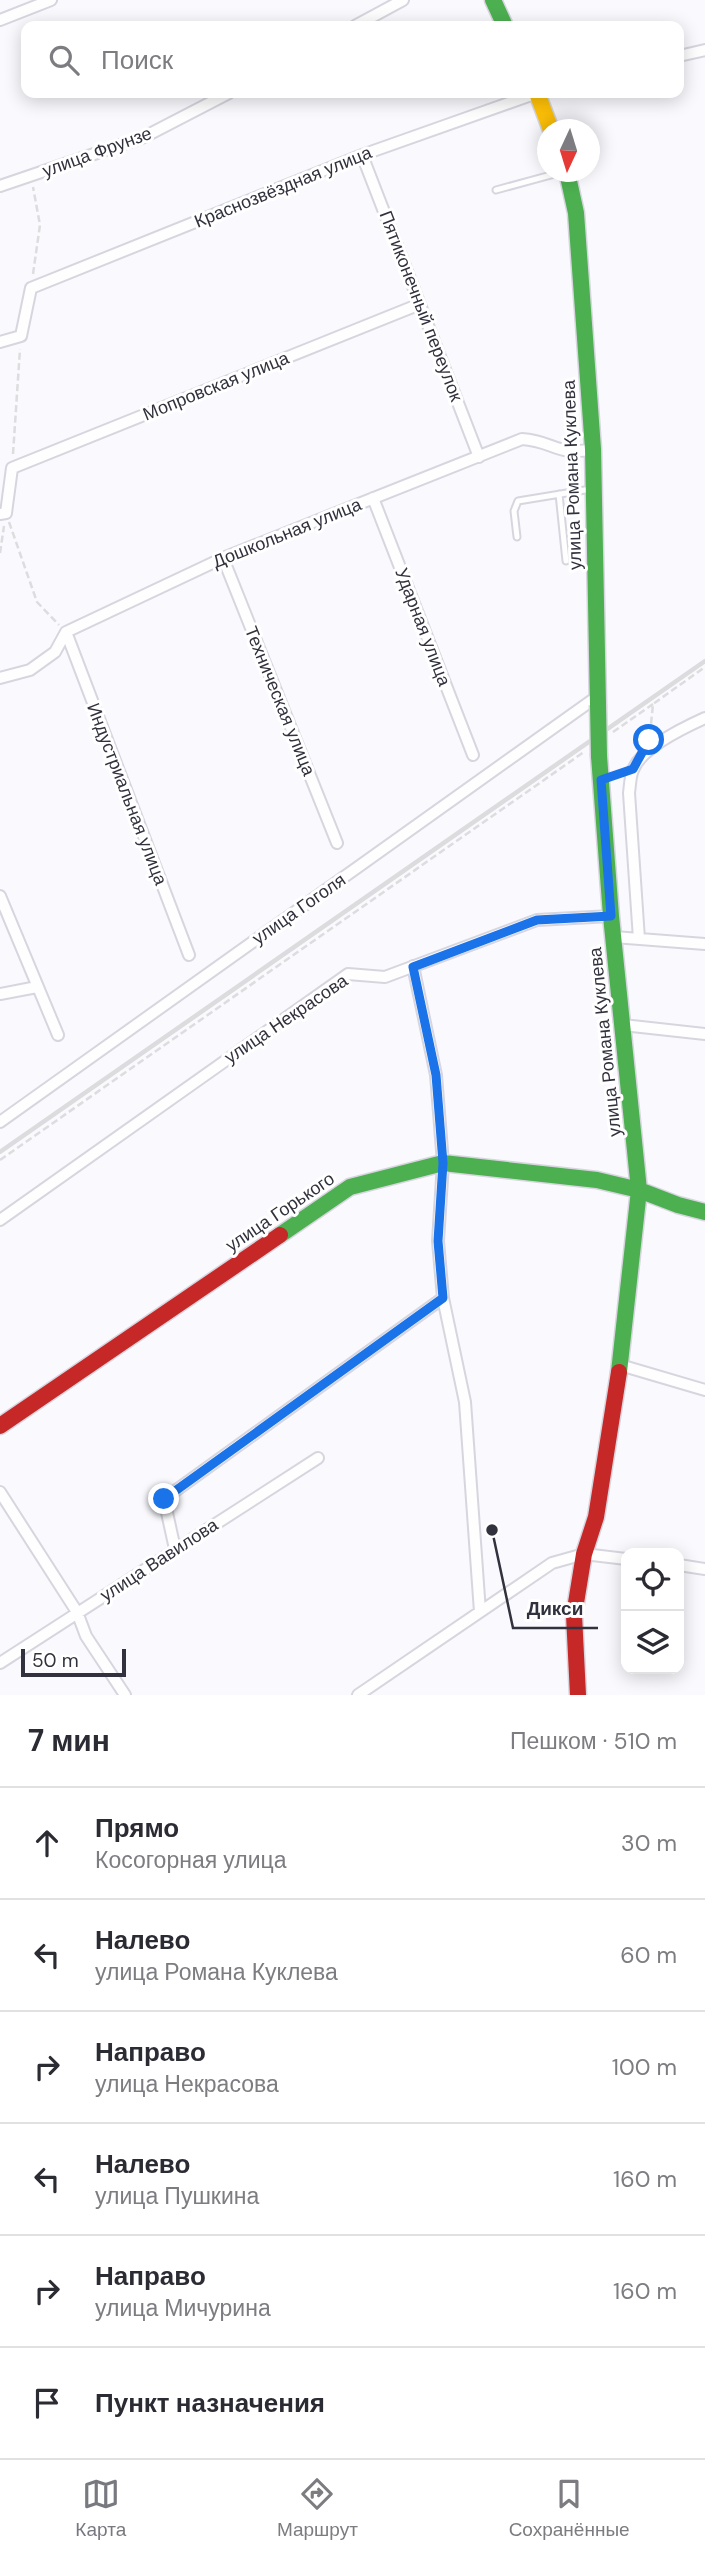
<!DOCTYPE html>
<html lang="ru">
<head>
<meta charset="utf-8">
<style>
  body { margin:0; font-family:"DM Sans",sans-serif; background:#f2f2f3; color:#2b2b33 }
  .controls { position:absolute; right:21px; bottom:21px; display:grid; overflow:hidden; border-radius:14px; box-shadow:0 4px 18px #0003 }
  .controls button { width:63px; height:63px; display:grid; place-items:center; padding:0; border:0; border-bottom:2px solid #e1e1e2; background:#fff; color:#2b2b33; font:35px sans-serif }
  .compass { position:absolute; left:537px; top:119px; width:63px; height:63px; border-radius:50%; background:#fff; box-shadow:0 4px 18px #0003; rotate:184deg }
  .scale { position:absolute; left:21px; bottom:18px; width:105px; box-sizing:border-box; padding-left:7px; border:4px solid #32323e; border-top:0; font-size:19px; line-height:24px; white-space:nowrap; color:#32323e; -webkit-text-stroke:5px #fff; paint-order:stroke }
  .stop { position:absolute; width:21px; height:21px; margin:-16px; border:5px solid #1a73e8; border-radius:50%; background:#fff }
  .stop.end { background:#1a73e8; border-color:#fff; box-shadow:0 2px 7px #0008 }
  .list { margin:0; padding:0; list-style:none }
  h2 { display:flex; justify-content:space-between; align-items:center; height:91px; margin:0; padding:0 28px; font-size:30px }
  h2 small { font-size:23px; font-weight:400; color:#7c7c81 }
  .list li { display:grid; grid-template-columns:46px 1fr auto; gap:21px; align-items:center; box-sizing:border-box; height:112px; padding:0 28px; border-top:2px solid #e1e1e2 }
  .list b { display:block; font-size:26px; white-space:nowrap }
  .list p { margin:0; font-size:23px; white-space:nowrap; color:#7c7c81 }
  .list em { font-size:23px; font-style:normal; color:#7c7c81 }
  .icon { flex:none; width:38px; height:38px; fill:none; stroke:currentColor; stroke-width:2; stroke-linecap:round; stroke-linejoin:round }
  .map { position:relative; flex:none; width:705px; height:1695px; overflow:hidden }
  .search { position:absolute; background:#fff; box-shadow:0 4px 18px #0003; left:21px; right:21px; top:21px; height:77px; display:flex; align-items:center; gap:18px; box-sizing:border-box; padding:0 24px; border-radius:14px; color:#7c7c81; font-size:26px }
  .sheet { height:763px; background:#fff }
  nav { display:flex; justify-content:space-around; align-items:center; box-sizing:border-box; height:98px; border-top:2px solid #e1e1e2; background:#fff; font-size:19px; color:#7c7c81 }
  nav a { display:grid; justify-items:center; gap:4px }
  nav .on { color:#787881 }
  .map>svg:first-child { display:block }
  .lines { fill:none; stroke-linecap:round; stroke-linejoin:round }
  .lane-casing { stroke:#d7d6df; stroke-width:9 }
  .street-casing { stroke:#d7d6df; stroke-width:14 }
  .fast-casing { stroke:#d7d6df; stroke-width:19 }
  .slow-casing { stroke:#d7d6df; stroke-width:19 }
  .jam-casing { stroke:#d7d6df; stroke-width:19 }
  .path { stroke:#dddddf; stroke-width:2.5; stroke-dasharray:7 3.5; stroke-linecap:butt }
  .lane { stroke:#fefeff; stroke-width:5 }
  .street { stroke:#fefeff; stroke-width:10 }
  .fast { stroke:#4caf50; stroke-width:16 }
  .slow { stroke:#ffc107; stroke-width:16 }
  .jam { stroke:#c62828; stroke-width:16 }
  .rail { stroke:#dcdcdf; stroke-width:4.5 }
  .fast-bridge-casing { stroke:#d7d6df; stroke-width:19; stroke-linecap:butt }
  .fast-bridge { stroke:#4caf50; stroke-width:16 }
  .route { stroke:#1a73e8; stroke-width:9 }
  .labels { text-anchor:middle; dominant-baseline:central; stroke-width:6; stroke-linejoin:round; paint-order:stroke }
  .street-label { font-size:18px; fill:#32323e; stroke:#fff }
  .leader { fill:none; stroke:#32323e; stroke-width:2.5 }
  .callout-dot { fill:#32323e; stroke:#fff; stroke-width:2.5 }
  .callout-label { font-size:19px; text-anchor:middle; font-weight:bold; fill:#32323e; stroke:#fff; stroke-width:6; stroke-linejoin:round; paint-order:stroke }
</style>
</head>
<body>
<div class="map">
<svg width="705" height="1695" viewBox="0 0 705 1695">
  <rect width="100%" height="100%" fill="#f9f9fe"/>
  <g class="lines">
    <defs>
      <path id="lane" d="M496,190l66,-18
        M559,494l7,67
        M517,537l-3,-26 4,-10 73,-12"/>
      <path id="street" d="M0,20l51,-20
        M355,26l48,-26
        M679,56l26,-6
        M362,155l117,302
        M0,186l144,-49 85,-44
        M0,342l21,-6 10,-48 331,-133 175,-62
        M373,498l100,257
        M0,514l6,-1 6,-45 408,-164
        M223,558l114,285
        M66,632l123,323
        M0,678l30,-8 25,-18 11,-20 157,-74 299,-119c32,2 35,18 71,10
        M0,896l58,139
        M614,937l91,7
        M639,939l-10,-146c1,-7 1,-16 4,-23 8,-22 52,-43 72,-52
        M413,966l23,109 7,88 -5,78 5,57 22,104 15,210
        M0,994l37,-7
        M623,1025l82,9
        M0,1122l598,-426
        M0,1220l348,-246 37,3 152,-57 74,-4
        M620,1365l85,25
        M0,1492l77,120 9,24 39,59
        M175,1549l-11,-50 279,-201
        M679,1565l26,4
        M0,1663l318,-205
        M358,1695l194,-132 32,-9 42,5"/>
      <path id="fast" d="M493,0l12,26
        M567,172l9,41 17,236 5,256
        M599,756l12,160 28,274 -20,182
        M280,1235l70,-48 93,-24 154,17 42,10 39,15 27,7"/>
      <path id="slow" d="M537,93l14,37"/>
      <path id="jam" d="M0,1426l280,-191
        M578,1695l-4,-80 10,-61 12,-37 23,-145"/>
    </defs>
    <!-- lane casing -->
    <use href="#lane" class="lane-casing"/>
    <!-- street casing -->
    <use href="#street" class="street-casing"/>
    <!-- fast casing -->
    <use href="#fast" class="fast-casing"/>
    <!-- slow casing -->
    <use href="#slow" class="slow-casing"/>
    <!-- jam casing -->
    <use href="#jam" class="jam-casing"/>
    <!-- path -->
    <path class="path" d="M33,274l7,-49 -7,-38
      M13,454l7,-105
      M9,522l28,80 22,23
      M0,553l4,-27
      M613,732l40,-28
      M650,734l3,-30 52,-37
      M0,1160l584,-408"/>
    <!-- lane -->
    <use href="#lane" class="lane"/>
    <!-- street -->
    <use href="#street" class="street"/>
    <!-- fast -->
    <use href="#fast" class="fast"/>
    <!-- slow -->
    <use href="#slow" class="slow"/>
    <!-- jam -->
    <use href="#jam" class="jam"/>
    <!-- rail -->
    <path class="rail" d="M0,1152l705,-491"/>
    <defs>
      <path id="fast-bridge" d="M598,705l1,51"/>
    </defs>
    <!-- fast-bridge casing -->
    <use href="#fast-bridge" class="fast-bridge-casing"/>
    <!-- fast-bridge -->
    <use href="#fast-bridge" class="fast-bridge"/>
  </g>
  <g class="lines">
    <!-- route -->
    <path class="route" d="M164,1499l279,-201 -5,-57 5,-78 -7,-88 -23,-108 124,-47 74,-4 -10,-136 32,-11 16,-29"/>
  </g>
  <g class="labels">
    <!-- street labels -->
    <g class="street-label">
      <text transform="translate(97 152) rotate(-20)">улица Фрунзе</text>
      <text transform="translate(283 187) rotate(-22)">Краснозвёздная улица</text>
      <text transform="translate(421 306) rotate(69)">Пятиконечный переулок</text>
      <text transform="translate(216 386) rotate(-22)">Мопровская улица</text>
      <text transform="translate(572 475) rotate(-92)">улица Романа Куклева</text>
      <text transform="translate(287 533) rotate(-22)">Дошкольная улица</text>
      <text transform="translate(423 627) rotate(69)">Ударная улица</text>
      <text transform="translate(280 701) rotate(68)">Техническая улица</text>
      <text transform="translate(127 794) rotate(69)">Индустриальная улица</text>
      <text transform="translate(299 909) rotate(-35)">улица Гоголя</text>
      <text transform="translate(286 1019) rotate(-34)">улица Некрасова</text>
      <text transform="translate(605 1042) rotate(-96)">улица Романа Куклева</text>
      <text transform="translate(280 1212) rotate(-34)">улица Горького</text>
      <text transform="translate(159 1560) rotate(-33)">улица Вавилова</text>
    </g>
  </g>
  <!-- callouts -->
  <path class="leader" d="M492 1530L513 1628H598"/>
  <circle class="callout-dot" cx="492" cy="1530" r="7"/>
  <g class="callout-label">
    <text x="555" y="1615">Дикси</text>
  </g>
</svg>
<div class="controls">
<button><svg class="icon" aria-label="locate" viewBox="0 0 24 24"><circle cx="12" cy="12" r="6"/><path d="M12 2v4M12 18v4M2 12h4M18 12h4"/></svg></button>
<button><svg class="icon" aria-label="layers" viewBox="0 0 24 24"><path d="M12 4l9 5-9 5-9-5zM3 14l9 5 9-5"/></svg></button>
</div>
<svg class="compass" viewBox="-18 -18 36 36"><path d="M0-13l5 13h-10z" fill="#e53935"/><path d="M0 13l5-13h-10z" fill="#7c7c81"/></svg>
<div class="scale">50 m</div>
<div class="stop" style="left:649px;top:740px"></div>
<div class="stop end" style="left:164px;top:1499px"></div>
<div class="search"><svg class="icon" aria-label="search" viewBox="0 0 24 24"><circle cx="10" cy="10" r="6"/><path d="M15 15l6 6"/></svg>Поиск</div>
</div>
<section class="sheet">
<h2>7 мин<small>Пешком · 510 m</small></h2>
<ul class="list">
<li><svg class="icon" aria-label="ahead" viewBox="0 0 24 24"><path d="M12 20V5M6 11l6-6 6 6"/></svg><div><b>Прямо</b><p>Косогорная улица</p></div><em>30 m</em></li>
<li><svg class="icon" aria-label="left" viewBox="0 0 24 24"><path d="M17 20v-9H6M10 6l-5 5 5 5"/></svg><div><b>Налево</b><p>улица Романа Куклева</p></div><em>60 m</em></li>
<li><svg class="icon" aria-label="right" viewBox="0 0 24 24"><path d="M7 20v-9h11M14 6l5 5-5 5"/></svg><div><b>Направо</b><p>улица Некрасова</p></div><em>100 m</em></li>
<li><svg class="icon" aria-label="left" viewBox="0 0 24 24"><path d="M17 20v-9H6M10 6l-5 5 5 5"/></svg><div><b>Налево</b><p>улица Пушкина</p></div><em>160 m</em></li>
<li><svg class="icon" aria-label="right" viewBox="0 0 24 24"><path d="M7 20v-9h11M14 6l5 5-5 5"/></svg><div><b>Направо</b><p>улица Мичурина</p></div><em>160 m</em></li>
<li><svg class="icon" aria-label="arrive" viewBox="0 0 24 24"><path d="M6 21V4h12l-3 4 3 4H6"/></svg><div><b>Пункт назначения</b></div></li>
</ul>
</section>
<nav>
<a class="on"><svg class="icon" aria-label="map" viewBox="0 0 24 24"><path d="M3 6l6-2 6 2 6-2v14l-6 2-6-2-6 2zM9 4v14M15 6v14"/></svg>Карта</a>
<a><svg class="icon" aria-label="directions" viewBox="0 0 24 24"><path d="M12 3l9 9-9 9-9-9zM9 14v-3h6M13 9l2 2-2 2"/></svg>Маршрут</a>
<a><svg class="icon" aria-label="saved" viewBox="0 0 24 24"><path d="M7 4h10v16l-5-4-5 4z"/></svg>Сохранённые</a>
</nav>
</body>
</html>
